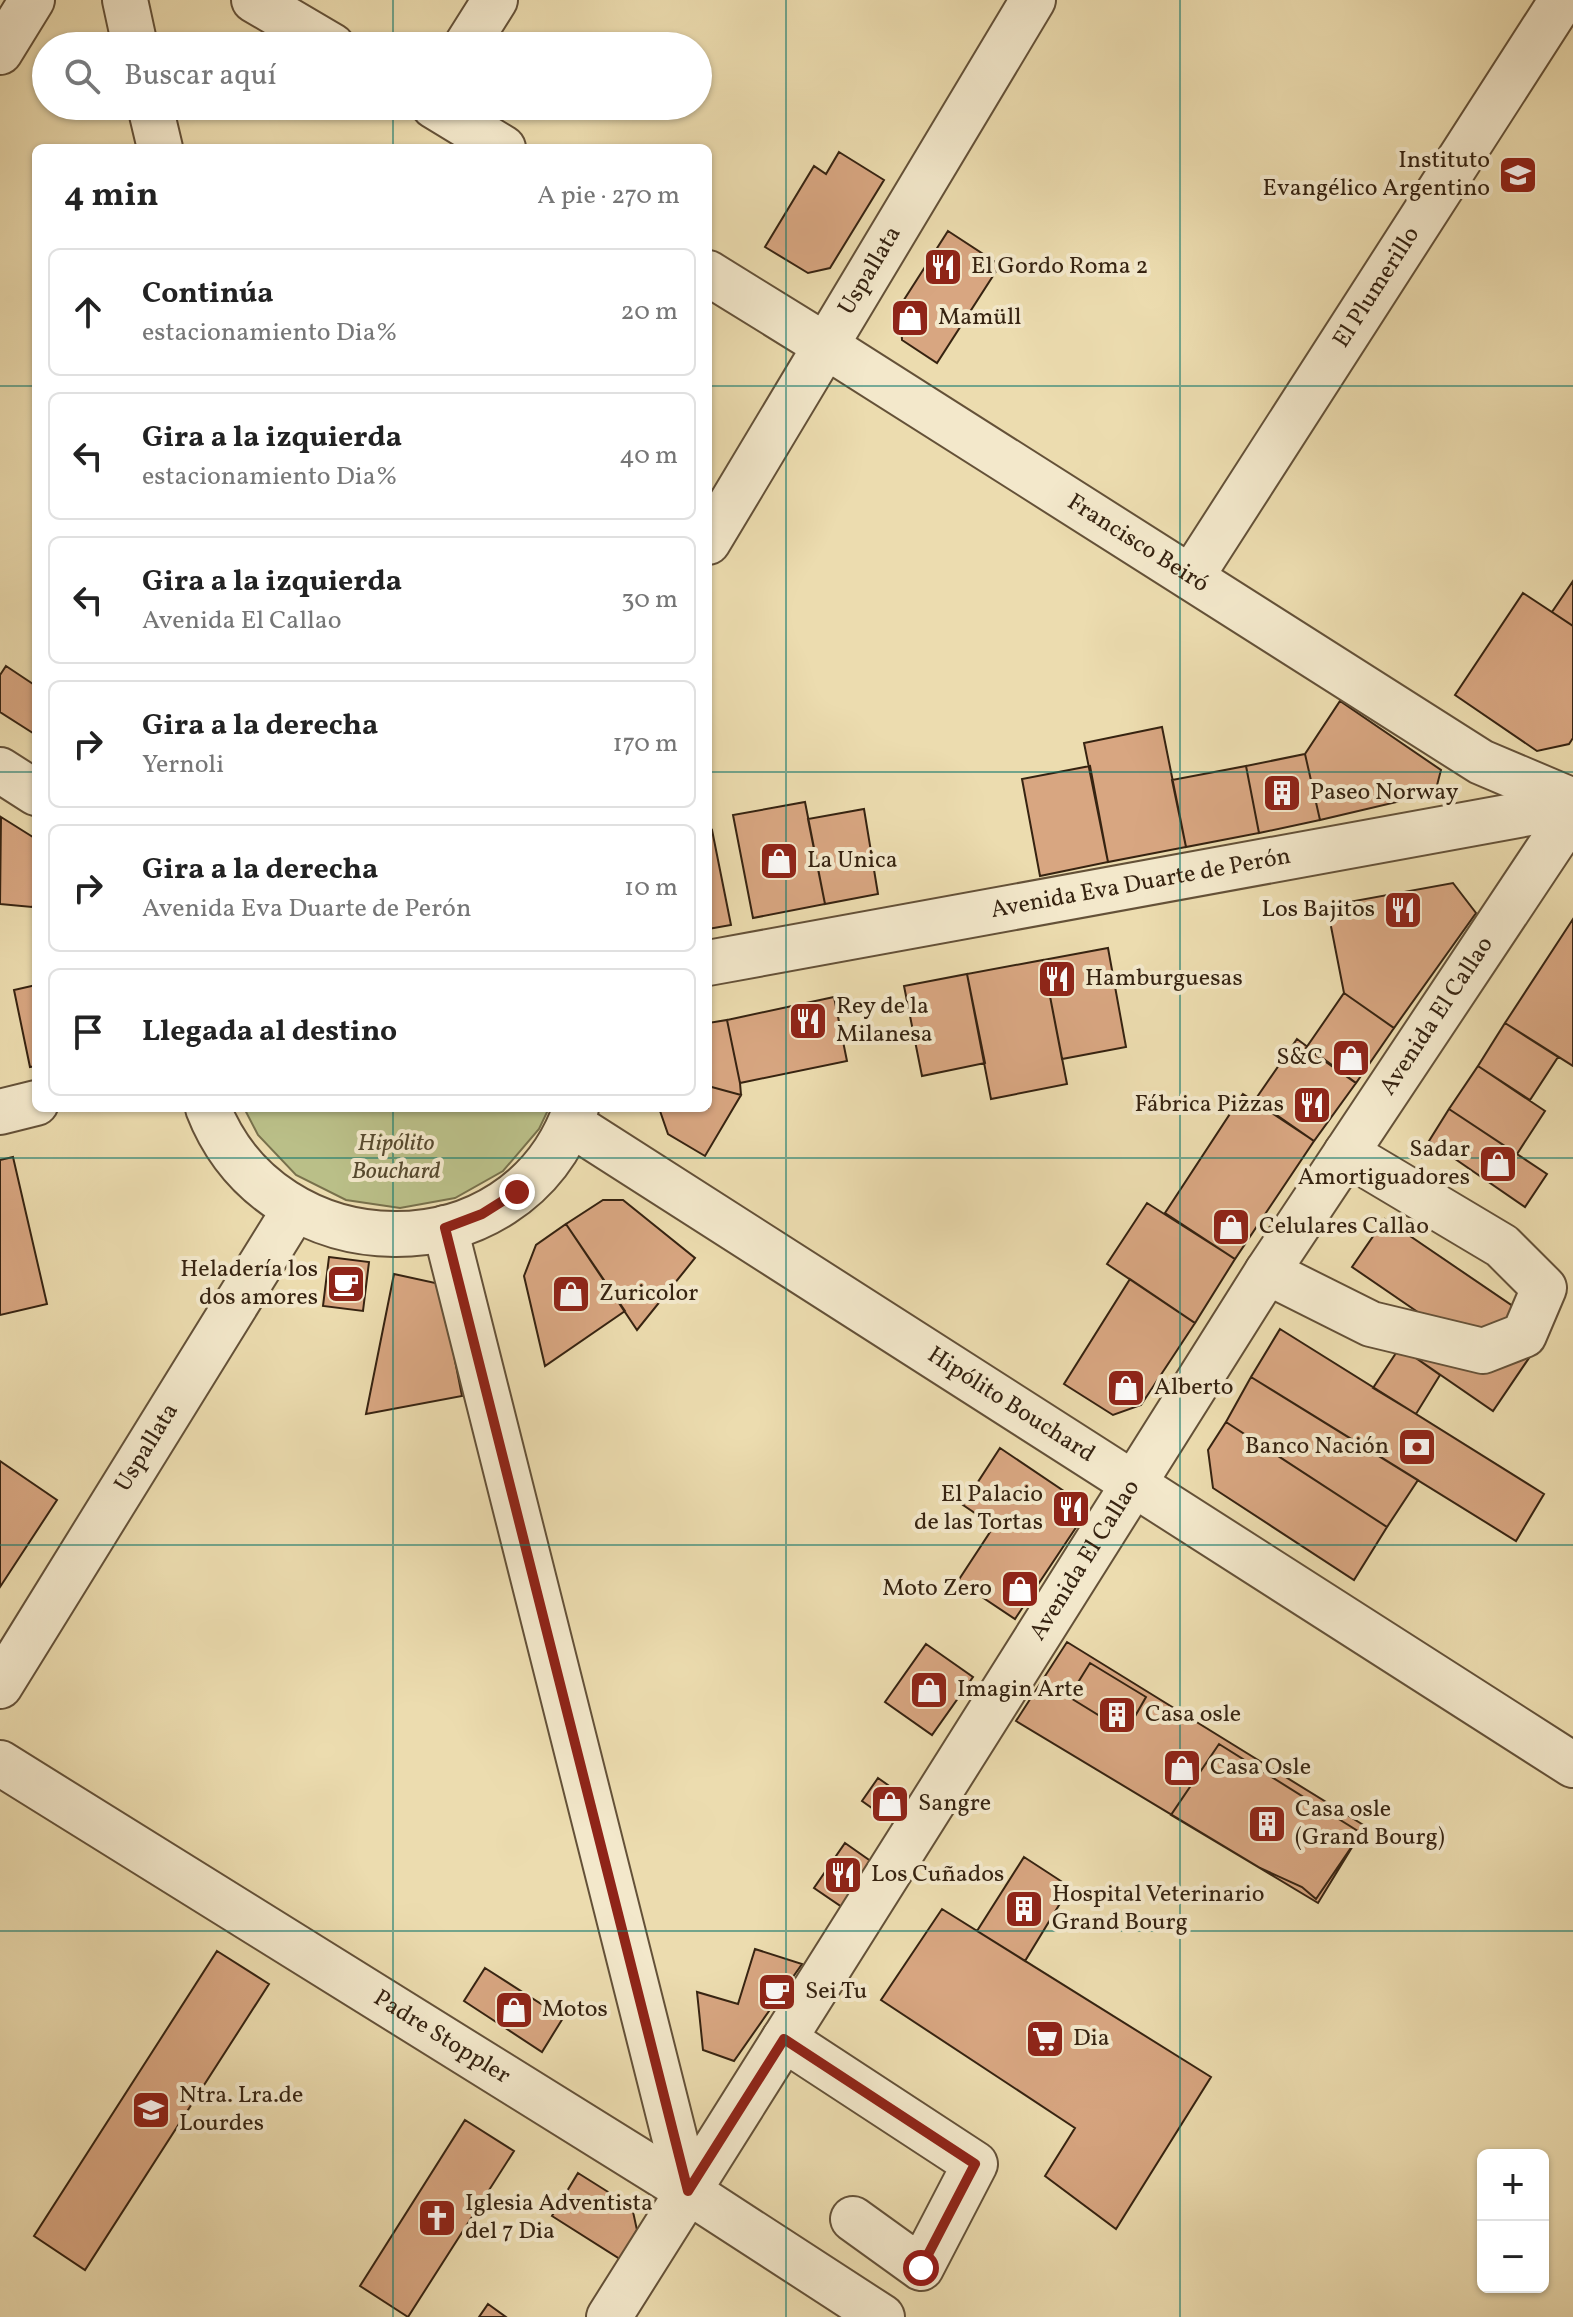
<!DOCTYPE html>
<html lang="es">
<head>
<meta charset="utf-8">
<style>
  body { margin:0; font-family:Vollkorn,serif; background:#f2f2f2; color:#222 }
  .controls { position:absolute; right:24px; bottom:24px; display:grid; overflow:hidden; border-radius:12px; box-shadow:0 2px 6px #0004 }
  .controls button { width:72px; height:72px; display:grid; place-items:center; padding:0; border:0; border-bottom:2px solid #e0e0e0; background:#fff; color:#222; font:40px sans-serif }
  .stop { position:absolute; width:24px; height:24px; margin:-18px; border:6px solid #8f2418; border-radius:50%; background:#fff }
  .stop.end { background:#8f2418; border-color:#fff; box-shadow:0 2px 8px #0008 }
  .list { margin:0; padding:0; list-style:none }
  h2 { display:flex; justify-content:space-between; align-items:center; height:104px; margin:0; padding:0 32px; font-size:34px }
  h2 small { font-size:26px; font-weight:400; color:#767676 }
  .list li { display:grid; grid-template-columns:52px 1fr auto; gap:24px; align-items:center; box-sizing:border-box; height:128px; margin:0 16px 16px; padding:0 16px; border:2px solid #e0e0e0; border-radius:12px }
  .list b { display:block; font-size:30px; white-space:nowrap }
  .list p { margin:0; font-size:26px; white-space:nowrap; color:#767676 }
  .list em { font-size:26px; font-style:normal; color:#767676 }
  .icon { flex:none; width:44px; height:44px; fill:none; stroke:currentColor; stroke-width:2; stroke-linecap:round; stroke-linejoin:round }
  .map { position:relative; flex:none; width:1573px; height:2317px; overflow:hidden }
  .search { position:absolute; background:#fff; box-shadow:0 2px 6px #0004; left:32px; top:32px; width:680px; height:88px; display:flex; align-items:center; gap:20px; box-sizing:border-box; padding:0 28px; border-radius:44px; color:#767676; font-size:30px }
  .panel { position:absolute; background:#fff; box-shadow:0 2px 6px #0004; left:32px; top:144px; width:680px; height:968px; border-radius:12px }
  .map>svg:first-child { display:block }
  .green { fill:#babf88; stroke:#78714c; stroke-width:2 }
  .building { fill:#d8a681; stroke:#362311; stroke-width:2 }
  .lines { fill:none; stroke-linecap:round; stroke-linejoin:round }
  .minor-casing { stroke:#645138; stroke-width:48 }
  .minor { stroke:#f3e8cb; stroke-width:44 }
  .route { stroke:#8f2418; stroke-width:10 }
  .grid { fill:none; stroke:#0f766e; stroke-width:2; stroke-opacity:0.55 }
  .labels { text-anchor:middle; dominant-baseline:central; stroke-width:8; stroke-linejoin:round; paint-order:stroke }
  .poi-label { font-size:24px; fill:#362311; stroke:#f3e8cb; text-anchor:start }
  .street-label { font-size:24px; fill:#362311; stroke:#f3e8cb }
  .park-label { font-size:24px; font-style:italic; fill:#574a2f; stroke:#f3e8cb }
</style>
</head>
<body>
<div class="map">
<svg width="1573" height="2317" viewBox="0 0 1573 2317">
  <rect width="100%" height="100%" fill="#ecdcaf"/>
  <filter id="stains"><feTurbulence type="fractalNoise" baseFrequency=".0025" numOctaves="4"/><feColorMatrix values="0 0 0 0 .2 0 0 0 0 .09 0 0 0 0 .02 0 0 0 .5 -.17"/></filter>
  <radialGradient id="worn" r=".72"><stop offset=".6" stop-color="#630" stop-opacity="0"/><stop offset="1" stop-color="#630" stop-opacity=".3"/></radialGradient>
  <!-- green -->
  <path class="green" d="M244,1108h305l-10,21 -36,42 -48,27 -55,10 -54,-8 -50,-25 -38,-40z"/>
  <!-- building -->
  <path class="building" d="M839,152l45,28 -54,88 -22,5 -43,-26 49,-81 12,8z
    M948,231l52,34 -63,98 -35,-23 -2,-34z
    M1573,581v45l-21,-14z
    M1523,593l50,33v112l-4,6 -32,7 -82,-56z
    M6,666l30,20v49l-36,-23v-37z
    M1340,701l101,69 -6,23 -115,27 -15,-66z
    M1162,727l24,120 -78,15 -24,-119z
    M1305,754l15,66 -61,13 -13,-67z
    M1090,766l18,96 -68,14 -18,-97z
    M1246,766l13,67 -73,14 -14,-67z
    M805,802l20,102 -72,14 -20,-103z
    M864,809l14,85 -53,10 -17,-85z
    M1,817l35,22v62l-4,6 -32,-3z
    M712,830l19,95 -23,4v-97z
    M1453,883l23,30 -82,115 -50,-35 -17,-87z
    M1573,919v147l-68,-43z
    M1108,948l18,99 -64,12 -19,-99z
    M1043,960l24,124 -76,15 -24,-125z
    M967,974l18,89 -63,13 -18,-90z
    M36,985v81l-6,1 -16,-77z
    M1344,993l50,35 -38,55 -50,-35z
    M834,997l13,64 -107,22 -13,-63z
    M727,1020l13,63 1,12 -33,-9v-63z
    M1505,1023l53,34 -28,43 -52,-34z
    M1297,1039l59,44 -42,58 -59,-41z
    M1478,1066l67,45 -28,43 -68,-45z
    M708,1086l33,9 -36,61 -37,-22 -9,-26h49z
    M1243,1094l71,47 -79,118 -70,-46z
    M1449,1109l98,65 -22,33 -96,-66z
    M13,1157l34,147 -47,11v-155z
    M603,1200h20l72,58 -58,72 -71,-106z
    M1147,1203l88,56 -40,64 -88,-59z
    M1385,1219l163,111 -55,81 -93,-64 22,-32 -70,-48z
    M566,1224l59,87 -80,55 -21,-90 12,-31z
    M329,1257l40,5 -6,49 -40,-5z
    M394,1274l46,10 22,112 -96,18z
    M1130,1279l65,44 -54,82 -28,10 -49,-31z
    M1280,1329l264,165 -28,47 -265,-164z
    M1400,1347l40,28 -24,39 -43,-26z
    M1251,1377l167,103 -31,47 -161,-105z
    M1226,1422l161,105 -33,53 -141,-92 -5,-38z
    M1000,1448l89,60 -74,111 -57,-38 36,-55 -31,-21z
    M0,1461l57,39 -57,87z
    M1067,1642l298,184 -47,77 -302,-182z
    M926,1644l47,33 -41,58 -47,-33z
    M1090,1663l56,34 -20,35 -57,-35z
    M1219,1744l142,89 -45,66 -14,-12 -42,-19 -89,-53z
    M878,1778l41,29 -16,23 -41,-29z
    M845,1843l27,19 -30,45 -28,-19z
    M1024,1857l46,30 -45,74 -48,-30z
    M942,1909l269,168 -95,152 -71,-53 30,-48 -194,-128z
    M755,1949l47,15 -68,97 -31,-11 -6,-58 41,12z
    M217,1951l52,33 -184,286 -51,-34z
    M485,1968l78,50 -21,34 -78,-51z
    M465,2120l49,31 -106,166 -48,-31z
    M578,2173l54,34 5,23 -17,29 -68,-43z
    M488,2304l18,13h-27z"/>
  <g class="lines">
    <defs>
      <g id="minor">
        <path d="M125,0l10,46"/>
        <path d="M254,0l78,46"/>
        <path d="M466,46l29,-46"/>
        <path d="M0,52l32,-52"/>
        <path d="M150,106l10,42"/>
        <path d="M434,106l69,42"/>
        <path id="s1" d="M708,273l118,73 655,416 92,39"/>
        <path id="s2" d="M708,542l325,-542"/>
        <path id="s3" d="M1191,577l371,-577"/>
        <path d="M0,770l36,23"/>
        <path id="s4" d="M708,963l865,-158"/>
        <path d="M208,1108c64,165 309,171 368,0"/>
        <path d="M0,1112l36,-9"/>
        <path id="s5" d="M571,1124l1002,641"/>
        <path d="M445,1228l243,963"/>
        <path d="M1267,1272l104,52 112,27 41,-16 20,-47 -42,-42 -156,-93"/>
        <path id="s6" d="M0,1686l295,-477"/>
        <path id="s7" d="M0,1763l688,428 194,126"/>
        <path d="M784,2039l191,125 -54,104 -68,-49"/>
        <path id="s8" d="M609,2317l658,-1045 306,-460"/>
      </g>
    </defs>
    <!-- minor casing -->
    <use href="#minor" class="minor-casing"/>
    <!-- minor -->
    <use href="#minor" class="minor"/>
  </g>
  <g class="lines">
    <!-- route -->
    <path class="route" d="M517,1192l-35,22 -37,14 243,963 96,-152 191,125 -54,104"/>
  </g>
  <!-- grid -->
  <path class="grid" d="M393,0v46M786,0v2317M1180,0v2317M393,106v42M0,386h36M708,386h865M0,772h36M708,772h865M393,1108v1209M0,1158h1573M0,1545h1573M0,1931h1573"/>
  <!-- icons -->
  <defs>
    <symbol id="school-square" viewBox="-11 -11 22 22"><rect x="-9" y="-9" width="18" height="18" rx="4" fill="#8f2418" stroke="#f3e8cb"/><path d="M0-5L7-2L0 1L-7-2ZM-4 1L0 2.5L4 1V4Q0 6-4 4Z" fill="#fff"/></symbol>
    <symbol id="restaurant-square" viewBox="-11 -11 22 22"><rect x="-9" y="-9" width="18" height="18" rx="4" fill="#8f2418" stroke="#f3e8cb"/><path d="M-5-6h1v4h1v-4h1v4h1v-4h1v5L-1.5 .5V6h-2V.5L-5-1ZM5-6V6H3V1.5H1.5Q1.5-4 5-6Z" fill="#fff"/></symbol>
    <symbol id="shop-square" viewBox="-11 -11 22 22"><rect x="-9" y="-9" width="18" height="18" rx="4" fill="#8f2418" stroke="#f3e8cb"/><path d="M-5-2.5h2.3a2.7 3.5 0 0 1 5.4 0H5L5.5 6h-11ZM-1.5-2.5h3a1.5 2.3 0 0 0-3 0Z" fill="#fff"/></symbol>
    <symbol id="building-square" viewBox="-11 -11 22 22"><rect x="-9" y="-9" width="18" height="18" rx="4" fill="#8f2418" stroke="#f3e8cb"/><path d="M-4-6H4V6H1V3H-1V6H-4ZM-2.5-4.3h1.7v1.8h-1.7ZM.8-4.3h1.7v1.8H.8ZM-2.5-1h1.7V.8h-1.7ZM.8-1h1.7V.8H.8Z" fill="#fff"/></symbol>
    <symbol id="cafe-square" viewBox="-11 -11 22 22"><rect x="-9" y="-9" width="18" height="18" rx="4" fill="#8f2418" stroke="#f3e8cb"/><path d="M-5.5-4.5H6V0H3Q3 3.5 0 3.5H-2.5Q-5.5 3.5-5.5 0ZM3-3.2v2h1.7v-2ZM-6 4.5H4V6H-6Z" fill="#fff"/></symbol>
    <symbol id="bank-square" viewBox="-11 -11 22 22"><rect x="-9" y="-9" width="18" height="18" rx="4" fill="#8f2418" stroke="#f3e8cb"/><path d="M-6-4H6V4H-6ZM0-2.3a2.3 2.3 0 1 0 0 4.6a2.3 2.3 0 1 0 0-4.6Z" fill="#fff"/></symbol>
    <symbol id="supermarket-square" viewBox="-11 -11 22 22"><rect x="-9" y="-9" width="18" height="18" rx="4" fill="#8f2418" stroke="#f3e8cb"/><path d="M-6-5.5h2.5l.6 2H6L4.5 2H-2.5L-4.4-4H-6ZM-1.5 3.2a1.3 1.3 0 1 0 .1 0ZM3 3.2a1.3 1.3 0 1 0 .1 0Z" fill="#fff"/></symbol>
    <symbol id="church-square" viewBox="-11 -11 22 22"><rect x="-9" y="-9" width="18" height="18" rx="4" fill="#8f2418" stroke="#f3e8cb"/><path d="M-1.2-6h2.4v3.5h3.3v2.4h-3.3V6h-2.4V-.1h-3.3v-2.4h3.3Z" fill="#fff"/></symbol>
  </defs>
  <g fill-rule="evenodd">
    <use href="#school-square" x="1496" y="153" width="44" height="44"/>
    <use href="#restaurant-square" x="921" y="245" width="44" height="44"/>
    <use href="#shop-square" x="888" y="296" width="44" height="44"/>
    <use href="#building-square" x="1260" y="771" width="44" height="44"/>
    <use href="#shop-square" x="757" y="839" width="44" height="44"/>
    <use href="#restaurant-square" x="1381" y="888" width="44" height="44"/>
    <use href="#restaurant-square" x="1035" y="957" width="44" height="44"/>
    <use href="#restaurant-square" x="786" y="999" width="44" height="44"/>
    <use href="#shop-square" x="1329" y="1036" width="44" height="44"/>
    <use href="#restaurant-square" x="1290" y="1083" width="44" height="44"/>
    <use href="#shop-square" x="1476" y="1142" width="44" height="44"/>
    <use href="#shop-square" x="1209" y="1205" width="44" height="44"/>
    <use href="#cafe-square" x="324" y="1262" width="44" height="44"/>
    <use href="#shop-square" x="549" y="1272" width="44" height="44"/>
    <use href="#shop-square" x="1104" y="1366" width="44" height="44"/>
    <use href="#bank-square" x="1395" y="1425" width="44" height="44"/>
    <use href="#restaurant-square" x="1049" y="1487" width="44" height="44"/>
    <use href="#shop-square" x="998" y="1567" width="44" height="44"/>
    <use href="#shop-square" x="907" y="1668" width="44" height="44"/>
    <use href="#building-square" x="1095" y="1693" width="44" height="44"/>
    <use href="#shop-square" x="1160" y="1746" width="44" height="44"/>
    <use href="#shop-square" x="868" y="1782" width="44" height="44"/>
    <use href="#building-square" x="1245" y="1802" width="44" height="44"/>
    <use href="#restaurant-square" x="821" y="1853" width="44" height="44"/>
    <use href="#building-square" x="1002" y="1887" width="44" height="44"/>
    <use href="#cafe-square" x="755" y="1970" width="44" height="44"/>
    <use href="#shop-square" x="492" y="1988" width="44" height="44"/>
    <use href="#supermarket-square" x="1023" y="2017" width="44" height="44"/>
    <use href="#school-square" x="129" y="2088" width="44" height="44"/>
    <use href="#church-square" x="415" y="2196" width="44" height="44"/>
  </g>
  <g class="labels">
    <!-- poi labels -->
    <g class="poi-label">
      <text x="1490" y="161" text-anchor="end">Instituto<tspan x="1490" dy="28">Evangélico Argentino</tspan></text>
      <text x="971" y="267">El Gordo Roma 2</text>
      <text x="938" y="318">Mamüll</text>
      <text x="1310" y="793">Paseo Norway</text>
      <text x="807" y="861">La Unica</text>
      <text x="1375" y="910" text-anchor="end">Los Bajitos</text>
      <text x="1085" y="979">Hamburguesas</text>
      <text x="836" y="1007">Rey de la<tspan x="836" dy="28">Milanesa</tspan></text>
      <text x="1323" y="1058" text-anchor="end">S&amp;C</text>
      <text x="1284" y="1105" text-anchor="end">Fábrica Pizzas</text>
      <text x="1470" y="1150" text-anchor="end">Sadar<tspan x="1470" dy="28">Amortiguadores</tspan></text>
      <text x="1259" y="1227">Celulares Callao</text>
      <text x="318" y="1270" text-anchor="end">Heladería los<tspan x="318" dy="28">dos amores</tspan></text>
      <text x="599" y="1294">Zuricolor</text>
      <text x="1154" y="1388">Alberto</text>
      <text x="1389" y="1447" text-anchor="end">Banco Nación</text>
      <text x="1043" y="1495" text-anchor="end">El Palacio<tspan x="1043" dy="28">de las Tortas</tspan></text>
      <text x="992" y="1589" text-anchor="end">Moto Zero</text>
      <text x="957" y="1690">Imagin Arte</text>
      <text x="1145" y="1715">Casa osle</text>
      <text x="1210" y="1768">Casa Osle</text>
      <text x="918" y="1804">Sangre</text>
      <text x="1295" y="1810">Casa osle<tspan x="1295" dy="28">(Grand Bourg)</tspan></text>
      <text x="871" y="1875">Los Cuñados</text>
      <text x="1052" y="1895">Hospital Veterinario<tspan x="1052" dy="28">Grand Bourg</tspan></text>
      <text x="805" y="1992">Sei Tu</text>
      <text x="542" y="2010">Motos</text>
      <text x="1073" y="2039">Dia</text>
      <text x="179" y="2096">Ntra. Lra.de<tspan x="179" dy="28">Lourdes</tspan></text>
      <text x="465" y="2204">Iglesia Adventista<tspan x="465" dy="28">del 7 Dia</tspan></text>
    </g>
    <!-- street labels -->
    <g class="street-label">
      <text stroke="none"><textPath href="#s2" startOffset="316">Uspallata</textPath></text>
      <text stroke="none"><textPath href="#s3" startOffset="344">El Plumerillo</textPath></text>
      <text stroke="none"><textPath href="#s1" startOffset="508">Francisco Beiró</textPath></text>
      <text stroke="none"><textPath href="#s4" startOffset="440">Avenida Eva Duarte de Perón</textPath></text>
      <text stroke="none"><textPath href="#s8" startOffset="1542">Avenida El Callao</textPath></text>
      <text stroke="none"><textPath href="#s5" startOffset="522">Hipólito Bouchard</textPath></text>
      <text stroke="none"><textPath href="#s6" startOffset="280">Uspallata</textPath></text>
      <text stroke="none"><textPath href="#s8" startOffset="894">Avenida El Callao</textPath></text>
      <text stroke="none"><textPath href="#s7" startOffset="520">Padre Stoppler</textPath></text>
    </g>
    <!-- park labels -->
    <g class="park-label">
      <text x="396" y="1144">Hipólito<tspan x="396" dy="28">Bouchard</tspan></text>
    </g>
  </g>
  <rect width="100%" height="100%" filter="url(#stains)"/>
  <rect width="100%" height="100%" fill="url(#worn)"/>
</svg>
<div class="controls">
<button>+</button>
<button>−</button>
</div>
<div class="stop" style="left:921px;top:2268px"></div>
<div class="stop end" style="left:517px;top:1192px"></div>
<div class="search"><svg class="icon" aria-label="search" viewBox="0 0 24 24"><circle cx="10" cy="10" r="6"/><path d="M15 15l6 6"/></svg>Buscar aquí</div>
<section class="panel">
<h2>4 min<small>A pie · 270 m</small></h2>
<ul class="list">
<li><svg class="icon" aria-label="ahead" viewBox="0 0 24 24"><path d="M12 20V5M6 11l6-6 6 6"/></svg><div><b>Continúa</b><p>estacionamiento Dia%</p></div><em>20 m</em></li>
<li><svg class="icon" aria-label="left" viewBox="0 0 24 24"><path d="M17 20v-9H6M10 6l-5 5 5 5"/></svg><div><b>Gira a la izquierda</b><p>estacionamiento Dia%</p></div><em>40 m</em></li>
<li><svg class="icon" aria-label="left" viewBox="0 0 24 24"><path d="M17 20v-9H6M10 6l-5 5 5 5"/></svg><div><b>Gira a la izquierda</b><p>Avenida El Callao</p></div><em>30 m</em></li>
<li><svg class="icon" aria-label="right" viewBox="0 0 24 24"><path d="M7 20v-9h11M14 6l5 5-5 5"/></svg><div><b>Gira a la derecha</b><p>Yernoli</p></div><em>170 m</em></li>
<li><svg class="icon" aria-label="right" viewBox="0 0 24 24"><path d="M7 20v-9h11M14 6l5 5-5 5"/></svg><div><b>Gira a la derecha</b><p>Avenida Eva Duarte de Perón</p></div><em>10 m</em></li>
<li><svg class="icon" aria-label="arrive" viewBox="0 0 24 24"><path d="M6 21V4h12l-3 4 3 4H6"/></svg><div><b>Llegada al destino</b></div></li>
</ul>
</section>
</div>
</body>
</html>
